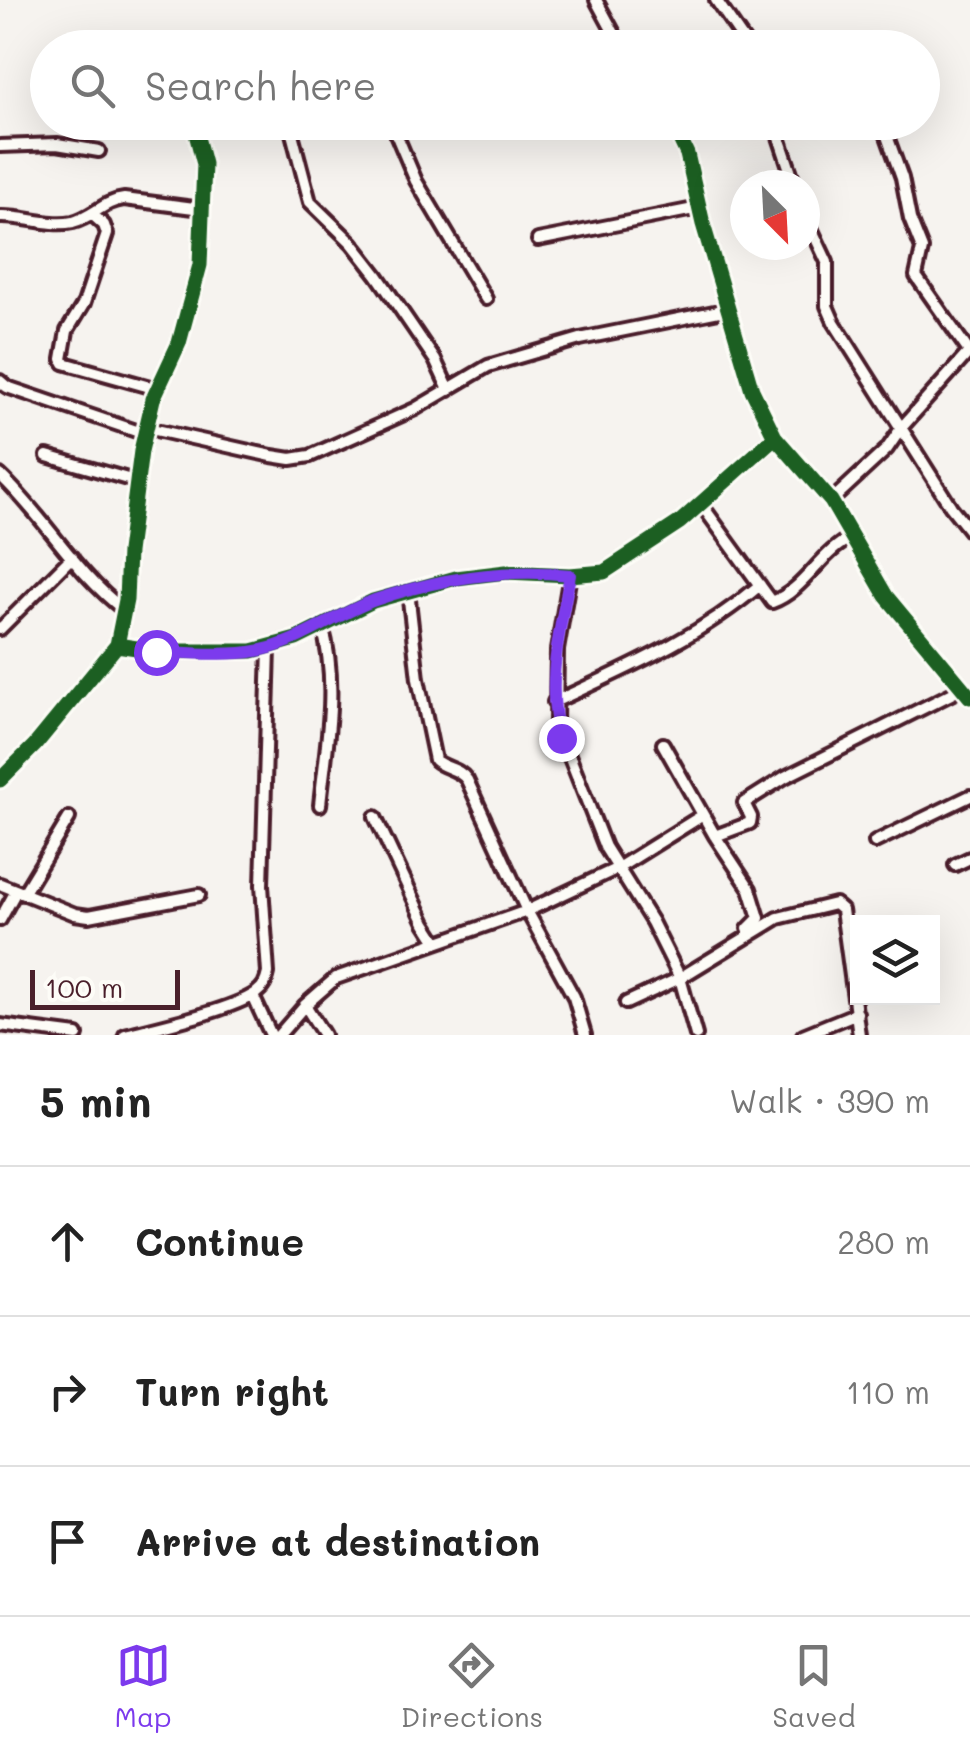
<!DOCTYPE html>
<html lang="en">
<head>
<meta charset="utf-8">
<style>
  body { margin:0; font-family:Mali,sans-serif; background:#f6f6f6; color:#222 }
  .controls { position:absolute; right:30px; bottom:30px; display:grid; overflow:hidden; border-radius:0px; box-shadow:0 10px 40px #0002 }
  .controls button { width:90px; height:90px; display:grid; place-items:center; padding:0; border:0; border-bottom:2px solid #e0e0e0; background:#fff; color:#222; font:50px sans-serif }
  .compass { position:absolute; left:730px; top:170px; width:90px; height:90px; border-radius:50%; background:#fff; box-shadow:0 10px 40px #0002; rotate:156deg }
  .scale { position:absolute; left:30px; bottom:25px; width:150px; box-sizing:border-box; padding-left:10px; border:5px solid #4a1f2b; border-top:0; font-size:28px; line-height:35px; white-space:nowrap; color:#4a1f2b; -webkit-text-stroke:8px #fdfcf7; paint-order:stroke }
  .stop { position:absolute; width:30px; height:30px; margin:-22px; border:8px solid #7c3aed; border-radius:50%; background:#fff }
  .stop.end { background:#7c3aed; border-color:#fff; box-shadow:0 2px 10px #0008 }
  .list { margin:0; padding:0; list-style:none }
  h2 { display:flex; justify-content:space-between; align-items:center; height:130px; margin:0; padding:0 40px; font-size:42px }
  h2 small { font-size:32px; font-weight:400; color:#767676 }
  .list li { display:grid; grid-template-columns:65px 1fr auto; gap:30px; align-items:center; box-sizing:border-box; height:150px; padding:0 40px; border-top:2px solid #e0e0e0 }
  .list b { display:block; font-size:38px; white-space:nowrap }
  .list em { font-size:32px; font-style:normal; color:#767676 }
  .icon { flex:none; width:55px; height:55px; fill:none; stroke:currentColor; stroke-width:2; stroke-linecap:round; stroke-linejoin:round }
  .map { position:relative; flex:none; width:970px; height:1035px; overflow:hidden }
  .search { position:absolute; background:#fff; box-shadow:0 10px 40px #0002; left:30px; right:30px; top:30px; height:110px; display:flex; align-items:center; gap:25px; box-sizing:border-box; padding:0 35px; border-radius:55px; color:#767676; font-size:38px }
  .sheet { height:580px; background:#fff }
  nav { display:flex; justify-content:space-around; align-items:center; box-sizing:border-box; height:140px; border-top:2px solid #e0e0e0; background:#fff; font-size:28px; color:#767676 }
  nav a { display:grid; justify-items:center; gap:5px }
  nav .on { color:#7c3aed }
  .map>svg:first-child { display:block }
  .lines { fill:none; stroke-linecap:round; stroke-linejoin:round }
  .minor-casing { stroke:#4a1f2b; stroke-width:18 }
  .minor { stroke:#fdfcf7; stroke-width:10 }
  .cycleway-casing { stroke:#fdfcf7; stroke-width:21 }
  .cycleway { stroke:#1b5e20; stroke-width:15 }
  .route { stroke:#7c3aed; stroke-width:12 }
</style>
</head>
<body>
<div class="map">
<svg width="970" height="1035" viewBox="0 0 970 1035">
  <rect width="100%" height="100%" fill="#f6f3ef"/>
  <filter id="ink" filterUnits="userSpaceOnUse"><feTurbulence type="fractalNoise" baseFrequency=".01" numOctaves="2"/><feDisplacementMap in="SourceGraphic" scale="20" xChannelSelector="R" yChannelSelector="G"/><feConvolveMatrix kernelMatrix="1 2 1 2 8 2 1 2 1" color-interpolation-filters="sRGB"/></filter>
  <g filter="url(#ink)">
    <g class="lines">
      <defs>
        <path id="minor" d="M596,0l26,48
          M716,0l33,48
          M412,48l7,-3
          M289,122l21,80 42,41 25,32 58,85 14,30
          M391,122l25,59 70,118
          M672,122l15,32 16,70 49,166 23,47 56,64 55,95 84,101
          M774,122l21,63
          M882,122l20,56 8,41 12,30 -6,27 54,77
          M0,146l57,-2 42,7
          M93,215l11,10 3,9 -23,69 -17,28 -5,28 2,4 93,26
          M805,215l22,47v44l7,16 117,185 19,24
          M0,217c24,-1 50,10 73,5 20,-5 31,-21 51,-23l78,10
          M538,240l161,-32
          M0,381l7,6 138,47
          M147,428l125,28 19,3 19,-3 105,-47 73,-43 92,-27 149,-30
          M47,456l91,26
          M0,475c45,42 75,98 124,135
          M831,501l56,-52 15,-22 67,-75
          M701,504l71,98c33,-12 48,-50 80,-65
          M570,575l-13,75 -1,72 49,125 47,75 28,56 16,57
          M408,591l10,88 17,81c10,9 24,8 32,20l60,131 47,86 11,38
          M0,629l72,-72
          M117,645l39,6h96l44,-12 77,-38 83,-23 50,-6 64,3 34,-3 76,-50 95,-85
          M554,702c73,-34 144,-64 206,-117
          M663,744l52,92 35,53 9,29 -11,11
          M0,780l35,-35 82,-100 9,-45 2,-48 13,-101 12,-52 26,-56 21,-78 4,-101 -11,-42
          M320,805c6,-59 19,-120 2,-179
          M375,817l50,106 12,19
          M715,836l35,-13 1,-6 -7,-14 41,-26 178,-89
          M875,842l95,-46
          M955,865l15,-7
          M0,884l75,30 14,2 110,-21
          M23,894l46,-76
          M0,920l16,-29
          M253,996l18,39
          M626,1003l54,-25 98,-60 57,-14 7,6 17,125
          M305,1005l19,30
          M0,1025l77,10
          M125,1035c31,-8 107,-25 131,-42 8,-6 10,-11 12,-20l-6,-88 7,-237
          M279,1035l26,-30 31,-27 191,-67 91,-43 85,-53
          M803,1035l54,-22"/>
      </defs>
      <!-- minor casing -->
      <use href="#minor" class="minor-casing"/>
      <!-- minor -->
      <use href="#minor" class="minor"/>
      <defs>
        <path id="cycleway" d="M672,122l15,32 16,70 49,166 23,47 56,64 55,95 84,101
          M117,645l39,6h96l44,-12 77,-38 83,-23 50,-6 64,3 34,-3 76,-50 95,-85
          M0,780l35,-35 82,-100 9,-45 2,-48 13,-101 12,-52 26,-56 21,-78 4,-101 -11,-42"/>
      </defs>
      <!-- cycleway casing -->
      <use href="#cycleway" class="cycleway-casing"/>
      <!-- cycleway -->
      <use href="#cycleway" class="cycleway"/>
    </g>
  </g>
  <g class="lines" filter="url(#ink)">
    <!-- route -->
    <path class="route" d="M156,652c38,0 78,6 114,-4 38,-11 69,-35 105,-48 64,-22 128,-32 195,-25 -9,52 -26,112 -9,163"/>
  </g>
</svg>
<div class="controls">
<button><svg class="icon" aria-label="layers" viewBox="0 0 24 24"><path d="M12 4l9 5-9 5-9-5zM3 14l9 5 9-5"/></svg></button>
</div>
<svg class="compass" viewBox="-18 -18 36 36"><path d="M0-13l5 13h-10z" fill="#e53935"/><path d="M0 13l5-13h-10z" fill="#767676"/></svg>
<div class="scale">100 m</div>
<div class="stop" style="left:156px;top:652px"></div>
<div class="stop end" style="left:561px;top:738px"></div>
<div class="search"><svg class="icon" aria-label="search" viewBox="0 0 24 24"><circle cx="10" cy="10" r="6"/><path d="M15 15l6 6"/></svg>Search here</div>
</div>
<section class="sheet">
<h2>5 min<small>Walk · 390 m</small></h2>
<ul class="list">
<li><svg class="icon" aria-label="ahead" viewBox="0 0 24 24"><path d="M12 20V5M6 11l6-6 6 6"/></svg><div><b>Continue</b></div><em>280 m</em></li>
<li><svg class="icon" aria-label="right" viewBox="0 0 24 24"><path d="M7 20v-9h11M14 6l5 5-5 5"/></svg><div><b>Turn right</b></div><em>110 m</em></li>
<li><svg class="icon" aria-label="arrive" viewBox="0 0 24 24"><path d="M6 21V4h12l-3 4 3 4H6"/></svg><div><b>Arrive at destination</b></div></li>
</ul>
</section>
<nav>
<a class="on"><svg class="icon" aria-label="map" viewBox="0 0 24 24"><path d="M3 6l6-2 6 2 6-2v14l-6 2-6-2-6 2zM9 4v14M15 6v14"/></svg>Map</a>
<a><svg class="icon" aria-label="directions" viewBox="0 0 24 24"><path d="M12 3l9 9-9 9-9-9zM9 14v-3h6M13 9l2 2-2 2"/></svg>Directions</a>
<a><svg class="icon" aria-label="saved" viewBox="0 0 24 24"><path d="M7 4h10v16l-5-4-5 4z"/></svg>Saved</a>
</nav>
</body>
</html>
